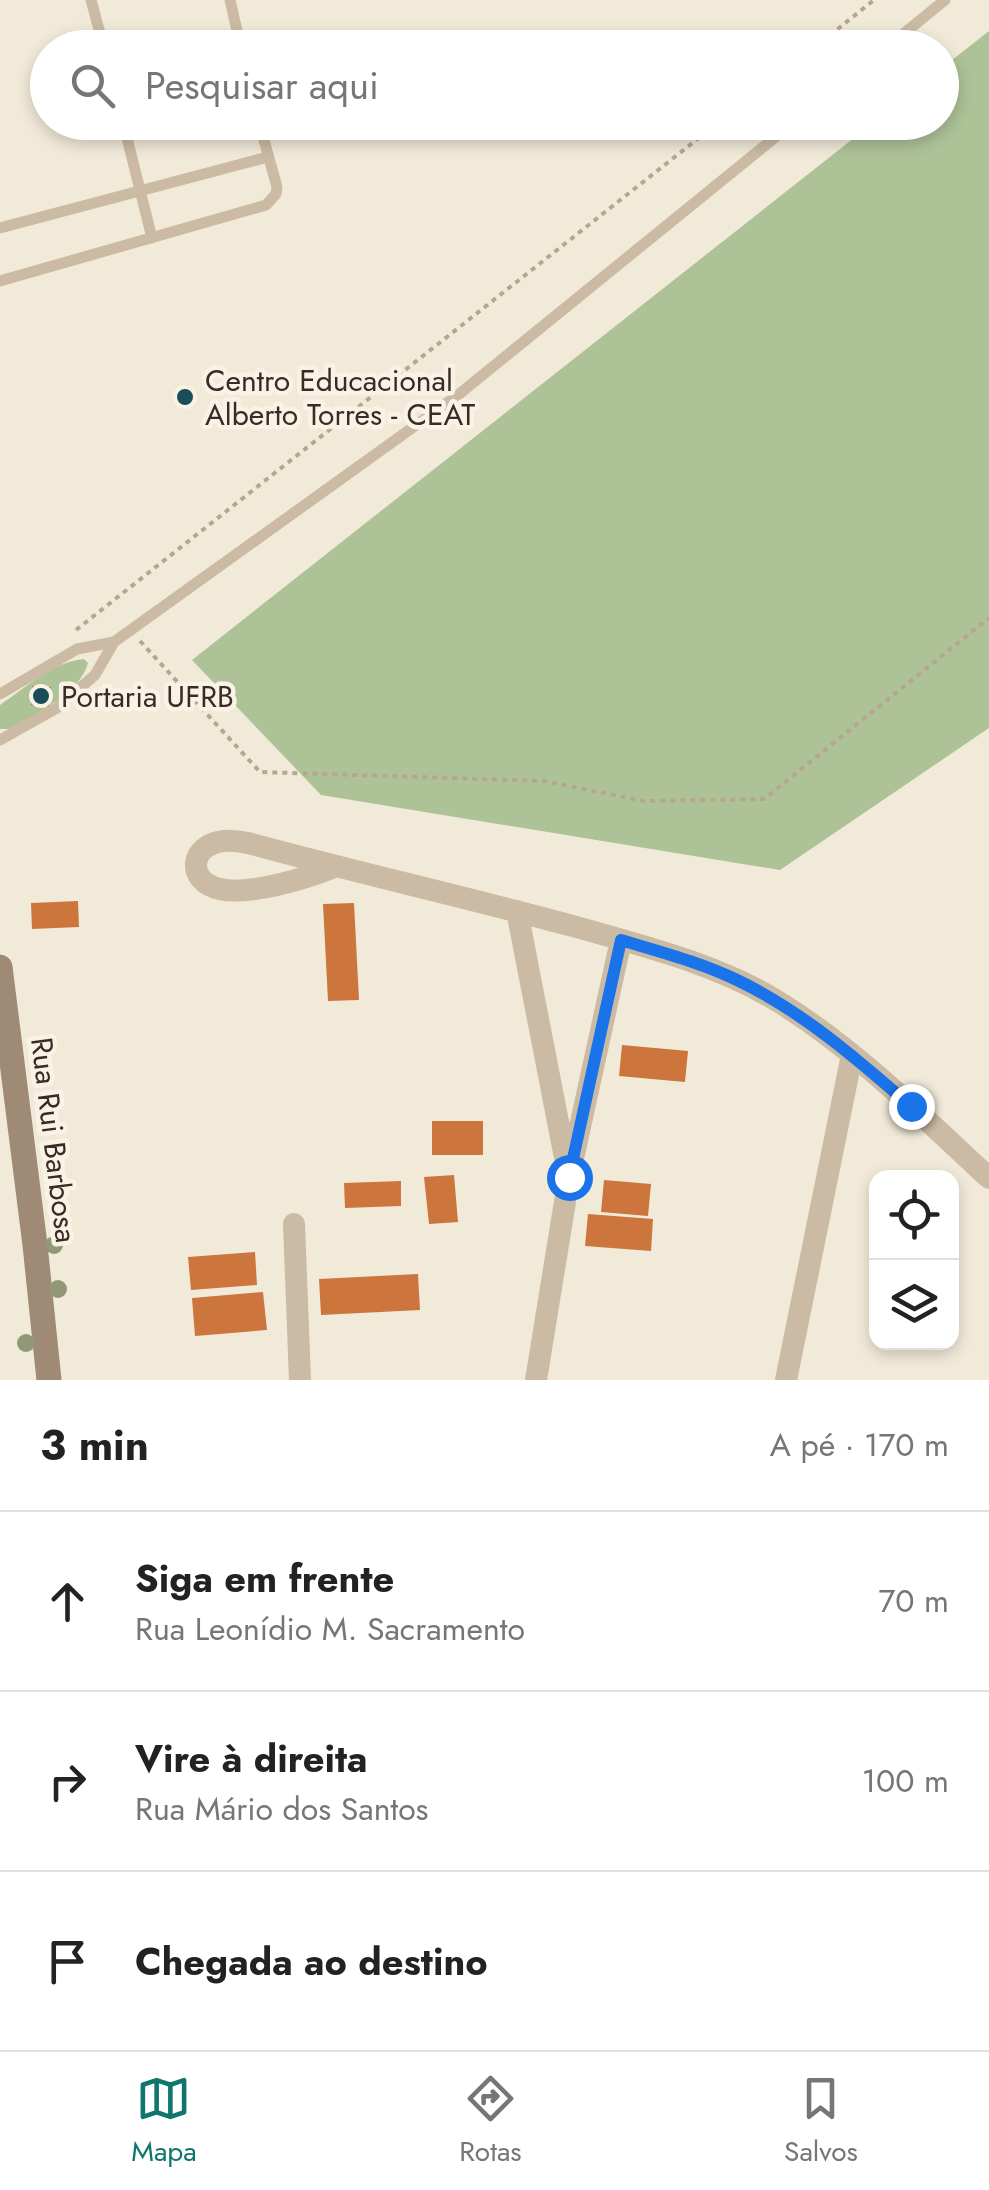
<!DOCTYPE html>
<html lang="pt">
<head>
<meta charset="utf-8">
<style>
  body { margin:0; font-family:Jost,sans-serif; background:#f2f2f2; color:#222 }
  .controls { position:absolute; right:30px; bottom:30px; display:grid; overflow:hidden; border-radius:20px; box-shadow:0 5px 15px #0003 }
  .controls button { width:90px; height:90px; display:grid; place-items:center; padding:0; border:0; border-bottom:2px solid #e0e0e0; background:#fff; color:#222; font:50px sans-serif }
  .stop { position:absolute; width:30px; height:30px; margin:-22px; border:8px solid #1a73e8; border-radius:50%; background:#fff }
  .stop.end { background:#1a73e8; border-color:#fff; box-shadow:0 2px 10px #0008 }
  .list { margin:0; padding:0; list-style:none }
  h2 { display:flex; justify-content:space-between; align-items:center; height:130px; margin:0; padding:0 40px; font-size:42px }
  h2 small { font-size:32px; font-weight:400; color:#767676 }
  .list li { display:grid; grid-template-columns:65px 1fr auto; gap:30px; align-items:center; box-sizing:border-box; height:180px; padding:0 40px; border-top:2px solid #e0e0e0 }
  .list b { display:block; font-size:38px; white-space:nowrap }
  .list p { margin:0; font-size:32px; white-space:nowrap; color:#767676 }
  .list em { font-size:32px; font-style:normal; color:#767676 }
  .icon { flex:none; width:55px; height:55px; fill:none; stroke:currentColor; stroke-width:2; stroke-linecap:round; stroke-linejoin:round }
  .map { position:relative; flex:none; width:989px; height:1380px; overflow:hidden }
  .search { position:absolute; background:#fff; box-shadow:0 5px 15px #0003; left:30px; right:30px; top:30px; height:110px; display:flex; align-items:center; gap:25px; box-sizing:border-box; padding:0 35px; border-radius:55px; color:#767676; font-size:38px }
  .sheet { height:670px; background:#fff }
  nav { display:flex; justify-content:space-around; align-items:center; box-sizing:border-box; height:140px; border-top:2px solid #e0e0e0; background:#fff; font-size:28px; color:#767676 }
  nav a { display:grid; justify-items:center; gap:5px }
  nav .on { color:#0f766e }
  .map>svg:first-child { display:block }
  .green { fill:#aec298 }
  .building { fill:#cc753d }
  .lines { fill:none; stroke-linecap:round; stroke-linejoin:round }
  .path { stroke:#b7a68e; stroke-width:4; stroke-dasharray:5 5; stroke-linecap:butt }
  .lane { stroke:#cbbba4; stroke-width:11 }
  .street { stroke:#cbbba4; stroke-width:22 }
  .secondary { stroke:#9f8a76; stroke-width:25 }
  .tree { fill:#909878 }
  .route { stroke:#1a73e8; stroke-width:12 }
  .poi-dot { fill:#1a4c59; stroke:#faf3e5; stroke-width:4 }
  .labels { text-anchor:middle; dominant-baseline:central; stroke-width:9; stroke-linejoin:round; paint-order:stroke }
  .poi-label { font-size:30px; fill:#362d26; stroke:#faf3e5; text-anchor:start }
  .street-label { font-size:30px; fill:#362d26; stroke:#faf3e5 }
</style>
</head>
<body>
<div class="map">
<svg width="989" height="1380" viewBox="0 0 989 1380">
  <rect width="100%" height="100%" fill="#f2ead9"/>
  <!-- green -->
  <path class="green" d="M989,31v697l-209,142 -459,-75 -129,-135 681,-537 69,-1v-54z
    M84,659l4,4c-8,31 -53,51 -79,66h-9v-24c24,-16 54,-44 84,-46z"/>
  <!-- building -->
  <path class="building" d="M32,686l19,1 -2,20 -18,-2z
    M78,901l1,26 -47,2 -1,-26z
    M354,903l5,97 -31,1 -5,-97z
    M622,1045l66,6 -3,31 -66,-6z
    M432,1121h51v34h-51z
    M454,1175l4,47 -29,2 -5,-47z
    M604,1180l47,4 -3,32 -47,-4z
    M401,1181v25l-56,2 -1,-25z
    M588,1214l65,5 -2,32 -66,-5z
    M255,1252l2,33 -66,5 -3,-33z
    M418,1274l2,36 -99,5 -2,-36z
    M263,1292l4,38 -72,6 -3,-38z"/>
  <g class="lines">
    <!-- path -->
    <path class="path" d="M814,48l60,-48
      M76,630l643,-508
      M140,641l120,131 284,9 100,20 120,-2 225,-181"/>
    <!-- lane -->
    <path class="lane" d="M91,0l13,48
      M230,0l11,48
      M886,48l59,-48
      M123,122l29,116
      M0,228l268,-71
      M0,281l266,-76 10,-11 1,-7 -18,-65
      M0,694l77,-45 37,-7 344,-247 336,-273
      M0,740l57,-32 38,-33 19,-33"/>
    <!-- street -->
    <path class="street" d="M334,867c-27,11 -85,29 -114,22 -35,-8 -30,-45 4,-48 8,-1 17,1 24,2 110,30 222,55 332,85 67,19 139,37 199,74 77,48 143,114 210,176
      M517,911l50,257
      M294,1224l6,156
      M536,1380l33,-203 52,-237
      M786,1380l66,-325"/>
    <!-- secondary -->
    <path class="secondary" d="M0,967l35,278 14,135"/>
  </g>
  <!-- trees -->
  <g class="tree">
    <circle cx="54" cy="1245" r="9"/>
    <circle cx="58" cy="1289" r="9"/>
    <circle cx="26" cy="1343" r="9"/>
  </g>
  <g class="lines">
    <!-- route -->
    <path class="route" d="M569,1177l52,-237c39,12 79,22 116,40 65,31 120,79 174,126"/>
  </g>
  <!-- markers -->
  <g class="poi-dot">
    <circle cx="185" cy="397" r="10"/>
    <circle cx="41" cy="696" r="10"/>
  </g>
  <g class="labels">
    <!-- poi labels -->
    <g class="poi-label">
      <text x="205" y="380">Centro Educacional<tspan x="205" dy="34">Alberto Torres - CEAT</tspan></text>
      <text x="61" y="696">Portaria UFRB</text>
    </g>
    <!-- street labels -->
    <g class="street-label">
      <text transform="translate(54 1140) rotate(83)">Rua Rui Barbosa</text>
    </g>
  </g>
</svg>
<div class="controls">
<button><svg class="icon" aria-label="locate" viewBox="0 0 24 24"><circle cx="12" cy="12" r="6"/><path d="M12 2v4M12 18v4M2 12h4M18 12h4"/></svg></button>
<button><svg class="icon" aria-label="layers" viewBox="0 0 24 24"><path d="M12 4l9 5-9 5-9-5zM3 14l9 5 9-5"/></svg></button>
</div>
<div class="stop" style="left:569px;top:1177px"></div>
<div class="stop end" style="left:911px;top:1106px"></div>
<div class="search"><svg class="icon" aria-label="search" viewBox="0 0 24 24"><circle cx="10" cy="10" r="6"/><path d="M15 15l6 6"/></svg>Pesquisar aqui</div>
</div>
<section class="sheet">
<h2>3 min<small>A pé · 170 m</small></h2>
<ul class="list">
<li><svg class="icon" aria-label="ahead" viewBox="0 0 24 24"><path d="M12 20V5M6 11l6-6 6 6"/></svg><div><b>Siga em frente</b><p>Rua Leonídio M. Sacramento</p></div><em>70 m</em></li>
<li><svg class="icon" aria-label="right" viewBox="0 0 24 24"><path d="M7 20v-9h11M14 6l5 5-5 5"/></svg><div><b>Vire à direita</b><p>Rua Mário dos Santos</p></div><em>100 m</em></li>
<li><svg class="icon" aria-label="arrive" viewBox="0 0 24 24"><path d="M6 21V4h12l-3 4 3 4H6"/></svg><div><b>Chegada ao destino</b></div></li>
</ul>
</section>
<nav>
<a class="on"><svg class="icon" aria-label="map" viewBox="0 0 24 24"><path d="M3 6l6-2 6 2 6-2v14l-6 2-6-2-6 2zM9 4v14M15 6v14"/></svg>Mapa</a>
<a><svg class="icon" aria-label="directions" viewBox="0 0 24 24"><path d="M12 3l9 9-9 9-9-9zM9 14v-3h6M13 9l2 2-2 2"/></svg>Rotas</a>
<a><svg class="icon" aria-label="saved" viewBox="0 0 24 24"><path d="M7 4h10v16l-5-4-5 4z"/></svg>Salvos</a>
</nav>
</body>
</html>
